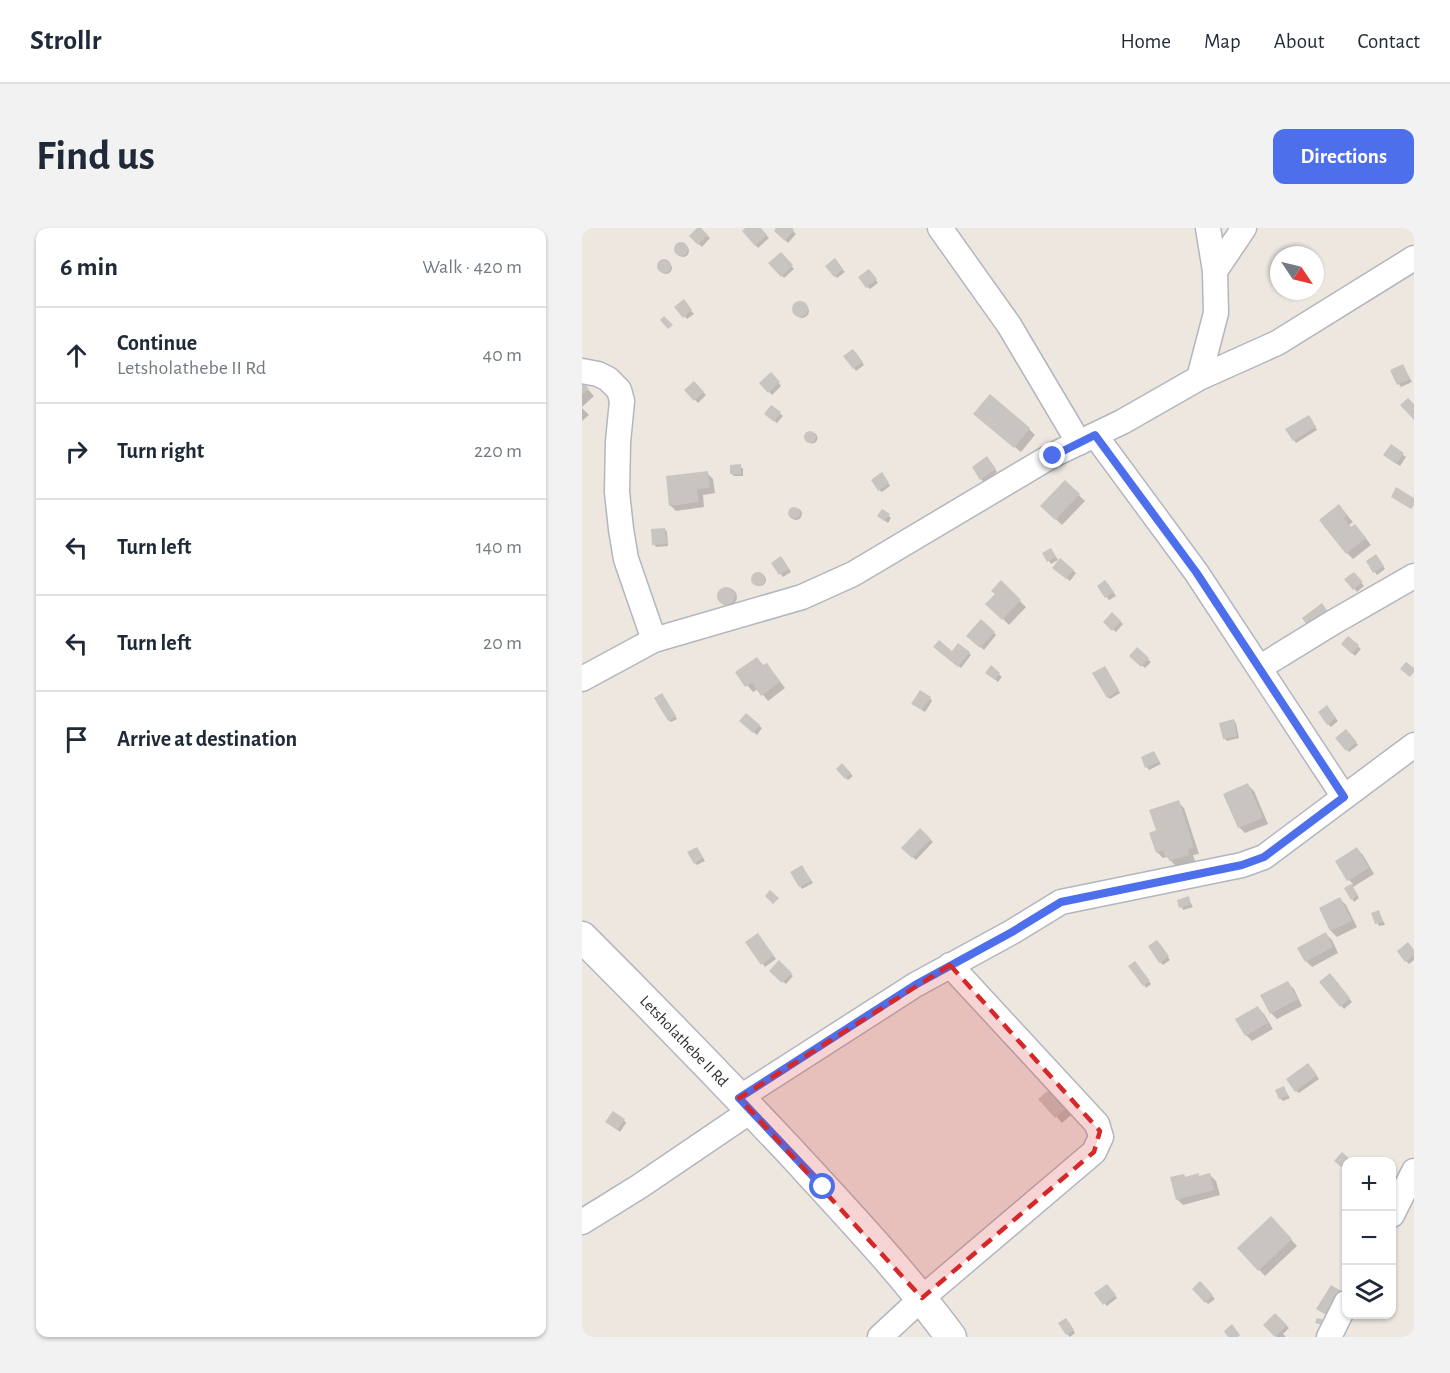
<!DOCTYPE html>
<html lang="en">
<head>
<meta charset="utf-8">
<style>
  body { margin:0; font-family:"Alegreya Sans",sans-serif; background:#f2f2f3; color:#1f2937 }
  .controls { position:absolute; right:18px; bottom:18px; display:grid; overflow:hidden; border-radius:12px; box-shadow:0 2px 4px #0004 }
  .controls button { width:54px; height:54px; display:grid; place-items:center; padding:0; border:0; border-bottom:2px solid #e0e1e3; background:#fff; color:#1f2937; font:30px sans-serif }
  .compass { position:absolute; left:688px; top:18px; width:54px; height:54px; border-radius:50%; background:#fff; box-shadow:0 2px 4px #0004; rotate:125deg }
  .stop { position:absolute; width:18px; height:18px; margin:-14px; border:4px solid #4d6fec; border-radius:50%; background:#fff }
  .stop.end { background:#4d6fec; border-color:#fff; box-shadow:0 2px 6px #0008 }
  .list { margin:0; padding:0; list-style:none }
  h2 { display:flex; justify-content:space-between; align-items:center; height:78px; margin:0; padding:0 24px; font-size:26px }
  h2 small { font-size:20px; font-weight:400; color:#747a83 }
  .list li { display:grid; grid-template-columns:39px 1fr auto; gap:18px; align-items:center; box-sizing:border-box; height:96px; padding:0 24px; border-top:2px solid #e0e1e3 }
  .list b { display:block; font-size:22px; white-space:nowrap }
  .list p { margin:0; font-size:20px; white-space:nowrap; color:#747a83 }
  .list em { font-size:20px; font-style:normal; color:#747a83 }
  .icon { flex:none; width:33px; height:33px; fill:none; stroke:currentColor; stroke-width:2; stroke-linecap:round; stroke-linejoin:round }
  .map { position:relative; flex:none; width:832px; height:1109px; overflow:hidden; border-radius:12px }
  header { display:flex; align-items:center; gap:36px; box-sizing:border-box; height:84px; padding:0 30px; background:#fff; border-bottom:2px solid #e0e1e3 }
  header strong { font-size:28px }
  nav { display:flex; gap:33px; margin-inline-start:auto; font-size:21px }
  .intro { display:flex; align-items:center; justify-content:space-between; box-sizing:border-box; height:144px; padding:0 36px }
  h1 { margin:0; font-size:42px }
  .button { padding:15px 27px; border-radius:12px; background:#4d6fec; color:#fff; font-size:21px; font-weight:700 }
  main { display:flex; gap:36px; padding:0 36px }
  aside { flex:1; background:#fff; border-radius:12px; box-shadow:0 2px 4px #0004 }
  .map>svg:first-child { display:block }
  .shadow { fill:#0003 }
  .building { fill:#c8c4bf }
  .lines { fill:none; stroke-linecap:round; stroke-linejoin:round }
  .minor-casing { stroke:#b3b6be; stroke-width:27 }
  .tertiary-casing { stroke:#b3b6be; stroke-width:33 }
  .minor { stroke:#fff; stroke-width:24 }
  .tertiary { stroke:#fff; stroke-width:30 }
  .route { stroke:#4d6fec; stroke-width:8 }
  .marked { fill:#d62828; fill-opacity:0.2; stroke:#d62828; stroke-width:4.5; stroke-dasharray:12 8; stroke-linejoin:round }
  .labels { text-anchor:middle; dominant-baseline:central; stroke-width:4.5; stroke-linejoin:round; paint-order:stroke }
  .street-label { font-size:16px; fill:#2c2c2c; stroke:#fff }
</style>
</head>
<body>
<header>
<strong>Strollr</strong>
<nav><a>Home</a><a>Map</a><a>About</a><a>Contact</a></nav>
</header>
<div class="intro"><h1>Find us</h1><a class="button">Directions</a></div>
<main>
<aside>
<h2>6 min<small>Walk · 420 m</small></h2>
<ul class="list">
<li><svg class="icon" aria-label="ahead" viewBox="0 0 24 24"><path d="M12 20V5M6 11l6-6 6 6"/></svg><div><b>Continue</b><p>Letsholathebe II Rd</p></div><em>40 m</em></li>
<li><svg class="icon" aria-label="right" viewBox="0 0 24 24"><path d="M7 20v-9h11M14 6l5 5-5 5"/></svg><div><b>Turn right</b></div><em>220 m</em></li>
<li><svg class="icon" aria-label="left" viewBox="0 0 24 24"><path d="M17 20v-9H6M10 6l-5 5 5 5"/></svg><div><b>Turn left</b></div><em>140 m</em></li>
<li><svg class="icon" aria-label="left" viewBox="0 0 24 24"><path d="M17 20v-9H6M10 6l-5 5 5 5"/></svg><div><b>Turn left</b></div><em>20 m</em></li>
<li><svg class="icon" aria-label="arrive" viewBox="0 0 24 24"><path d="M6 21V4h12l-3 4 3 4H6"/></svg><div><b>Arrive at destination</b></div></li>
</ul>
</aside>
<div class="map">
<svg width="832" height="1109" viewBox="0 0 832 1109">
  <rect width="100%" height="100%" fill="#ede7e0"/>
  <!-- shadow -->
  <path class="shadow" d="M117,0l11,10 -8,9 -11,-11z
    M166,0h12l9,10 -11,10 -14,-17z
    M196,0h12l6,6 -8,9 -12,-12z
    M95 23a6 6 0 1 1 12 0a6 6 0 1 1-12 0Z
    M199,26l13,15 -10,9 -13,-15z
    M253,33l10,11 -8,6 -10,-11z
    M78 40a6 6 0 1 1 12 0a6 6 0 1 1-12 0Z
    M289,45l7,10 -8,6 -3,-2z
    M101,74l11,12 -7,5 -11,-12z
    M213 83a7 7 0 1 1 14 0a7 7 0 1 1-14 0Z
    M274,125l8,12 -8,6 -2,-3z
    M821,138l9,16 -11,5 -2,-3z
    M189,146l10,12 -9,9 -11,-12z
    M0,155l12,13 -12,11z
    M112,155l12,12 -8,8 -12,-13z
    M190,179l11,9 -6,7 -9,-7z
    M0,180l7,7 -7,6z
    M729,191l6,11 -21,13 -2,-3z
    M399,192l48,9 6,6 -14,17z
    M224.5 210a5.5 5.5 0 1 1 11 0a5.5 5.5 0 1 1-11 0Z
    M809,219l15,10 -6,9 -12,-8z
    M408,233l7,11 -13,10 -3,-3z
    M158,238l3,3v7h-9l-3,-3z
    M125,245l6,6 2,14 -12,2 1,12 -28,4 -6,-6z
    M302,249l6,9 -8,6 -3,-2z
    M483,254l20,19 -23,24 -20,-19z
    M757,278l14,16 -4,3 3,3 9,4 10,13 -18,14 -6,-6z
    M208 286a6 6 0 1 1 12 0a6 6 0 1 1-12 0Z
    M301,283l8,7 -3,5 -7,-5z
    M83,301l2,3 1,14 -12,1 -2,-3z
    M471,324l5,8 -7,4 -7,-11z
    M796,331l7,10 -8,6 -9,-13z
    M479,332l15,13 -6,8 -16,-13z
    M202,333l7,11 -8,5 -10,-14z
    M172 352a6 6 0 1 1 12 0a6 6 0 1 1-12 0Z
    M772,346l10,12 -7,6 -10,-13z
    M419,355l25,24 -17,18 -21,-21 9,-10z
    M526,356l8,12 -7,4 -10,-14z
    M137 369a9 9 0 1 1 18 0a9 9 0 1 1-18 0Z
    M530,386l11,10 -7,8 -11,-10z
    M399,393l15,14 -12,15 -16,-15z
    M767,410l12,11 -6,7 -12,-12z
    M555,421l14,13 -6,6 -14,-12z
    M356,422l14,3h17l2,2 -10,13z
    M185,436l18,24 -17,13 -10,-12 -5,3 -16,-19z
    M409,440l11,9 -4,5 -8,-7z
    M525,442l13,23 -10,6 -2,-2z
    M82,469l13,22 -6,3 -2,-2z
    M348,470l2,3 -7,11 -9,-6z
    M747,482l9,11 -7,6 -3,-3z
    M164,487l16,13 -5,7 -16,-14z
    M652,493l2,2 3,15 -12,3 -3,-3z
    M766,505l10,12 -9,7 -12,-14z
    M572,524l7,12 -12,6 -2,-3z
    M260,537l11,11 -5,4 -10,-11z
    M666,557l6,6 14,33 -23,9 -6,-6z
    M596,574l6,6 15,46 -6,1 2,6 -18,6 -10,-10 -4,1 -6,-6 1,-21z
    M338,602l13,12 -17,18 -13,-12z
    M775,621l6,6 11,19 -21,13 6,11 -5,4 -8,-13 7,-5 -4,-4z
    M117,623l6,10 -8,4 -2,-2z
    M220,638l11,17 -11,6 -2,-3z
    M606,670l5,9 -10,3 -4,-9z
    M758,671l6,6 11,22 -20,10 -6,-6 -10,-22z
    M797,684l6,13 -6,1 -6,-12z
    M744,706l6,6 6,13 -26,14 -6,-6z
    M178,709l16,22 -11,8 -18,-25z
    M578,716l10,16 -7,5 -3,-3z
    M832,723v9l-5,4 -3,-3z
    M197,735l14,13 -7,8 -15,-13z
    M555,737l14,19 -5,4 -2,-3z
    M750,750l20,24 -8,7 -23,-27z
    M706,755l6,6 8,17 -25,13 -6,-6z
    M676,780l6,6 9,15 -21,12 -6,-6z
    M728,839l9,12 -20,14 -3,-2z
    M702,860l6,10 -7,3 -3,-3z
    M459,871l36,11 -15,13z
    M42,892l2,3 -6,9 -10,-8z
    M601,947l3,3 12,-3 3,3 9,-3 6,6 4,14 -37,10 -6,-6z
    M689,990l26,28 -32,30 -26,-28z
    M618,1055l15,16 -7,5 -14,-15z
    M527,1060l8,10 -10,8 -2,-2z
    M693,1087l14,13 -6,6 3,3h-9l-12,-12z
    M487,1094l6,11 -5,4 -3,-3z"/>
  <!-- building -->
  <path class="building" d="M115,0h4l7,7 -10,10 -9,-9z
    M163,0h16l6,7 -12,11 -13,-15z
    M194,0h16l2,2 -9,11 -11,-10z
    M92 21a7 7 0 1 1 14 0a7 7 0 1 1-14 0Z
    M199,24l12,13 -12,12 -13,-14z
    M253,30l8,11 -9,8 -9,-11z
    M75 38a7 7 0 1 1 14 0a7 7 0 1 1-14 0Z
    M287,41l8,10 -11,9 -8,-11z
    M102,71l8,11 -9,8 -9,-11z
    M210 81a8 8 0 1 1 16 0a8 8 0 1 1-16 0Z
    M82,88l9,9 -5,4 -8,-9z
    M271,121l10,13 -10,7 -10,-13z
    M821,136l7,15 -13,6 -7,-15z
    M189,144l9,10 -12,11 -9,-10z
    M0,153l7,8 -7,6z
    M112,153l10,11 -10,9 -10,-11z
    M408,166l40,34 -16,20 -41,-34z
    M826,170l6,6v16l-14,-15z
    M189,177l10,7 -7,10 -10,-8z
    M727,187l7,12 -23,14 -8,-12z
    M222 209a6 6 0 1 1 12 0a6 6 0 1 1-12 0Z
    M809,216l13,9 -8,11 -13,-9z
    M405,228l9,13 -16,11 -8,-13z
    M159,236v10h-11v-9z
    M126,243l2,17 -13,1 2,13 -30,4 -3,-30z
    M300,244l7,11 -11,8 -7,-11z
    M483,252l15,14 -25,26 -15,-14z
    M814,259l18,11v7l-3,4 -20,-12z
    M757,276l9,12 -4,2 7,9 4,-3 11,14 -20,16 -27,-34z
    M206 285a6 6 0 1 1 12 0a6 6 0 1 1-12 0Z
    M300,281l8,5 -6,7 -7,-5z
    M83,300l2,16 -15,1 -1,-16z
    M469,320l5,9 -9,5 -5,-9z
    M794,326l8,12 -11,7 -7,-12z
    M199,328l8,13 -10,6 -8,-12z
    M478,330l14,12 -8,9 -14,-11z
    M772,344l9,10 -10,8 -9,-11z
    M169 351a7 7 0 1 1 14 0a7 7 0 1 1-14 0Z
    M419,352l20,20 -19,20 -17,-16 10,-10 -4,-3z
    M523,352l9,12 -9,6 -8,-12z
    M135 368a9 9 0 1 1 18 0a9 9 0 1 1-18 0Z
    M740,375l9,13 -20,15 -9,-13z
    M530,384l9,9 -9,10 -9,-9z
    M399,391l14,13 -15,16 -14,-12z
    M766,408l11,9 -7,9 -11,-10z
    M357,412l13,11 6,-8 12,9 -12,15 -25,-20z
    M555,419l12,11 -8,9 -12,-11z
    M175,429l6,8 4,-2 13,19 -19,14 -9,-13 -7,4 -10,-15z
    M824,434l8,6v4l-4,5 -10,-8z
    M409,437l9,8 -5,7 -10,-7z
    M523,438l14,24 -12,8 -15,-25z
    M338,462l11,7 -9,13 -11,-6z
    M80,465l14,23 -8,5 -14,-23z
    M745,477l9,13 -9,7 -9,-13z
    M164,485l14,12 -7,8 -14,-12z
    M652,491l3,17 -14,3 -4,-16z
    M764,501l11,13 -11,9 -11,-13z
    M572,523l5,11 -14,6 -4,-11z
    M260,535l9,10 -6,6 -9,-10z
    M666,555l15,35 -25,10 -15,-34z
    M597,572l15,48 -6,1 1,6 -20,6 -1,-5 -3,1 -2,-7 -7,3 -7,-20 7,-3 -7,-20z
    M338,600l11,11 -19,19 -11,-10z
    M115,619l6,11 -9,6 -7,-12z
    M775,619l12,21 -22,13 -12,-20z
    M220,637l9,16 -12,6 -9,-15z
    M769,656l7,11 -7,5 -7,-12z
    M188,662l9,8 -6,6 -8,-8z
    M607,668l2,9 -12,3 -2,-8z
    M758,669l12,24 -22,10 -11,-23z
    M797,682l4,12 -8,2 -4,-11z
    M744,704l7,15 -28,15 -8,-14z
    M176,705l16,23 -13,9 -16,-23z
    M575,712l12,16 -10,7 -11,-17z
    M826,714l6,8v5l-9,7 -8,-11z
    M197,732l13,13 -10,10 -13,-12z
    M553,733l15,20 -7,5 -15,-20z
    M748,745l20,25 -10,9 -21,-25z
    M706,753l10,18 -28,15 -10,-19z
    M676,778l10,17 -23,13 -10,-17z
    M726,835l9,12 -22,17 -9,-13z
    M474,856l16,19 -17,15 -17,-19z
    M702,858l4,10 -9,3 -4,-9z
    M31,883l12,8 -8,11 -12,-8z
    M760,924l11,10h-7v9l-12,-10z
    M617,945v3l11,-3 4,17 -38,10 -6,-23 14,-3 1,3z
    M689,988l21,23 -34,32 -21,-23z
    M618,1053l13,14 -8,8 -13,-14z
    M525,1056l9,11 -13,10 -9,-12z
    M749,1057l12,7 -15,24 -12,-7z
    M693,1085l12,12 -12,12 -12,-12z
    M484,1090l8,12 -8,5 -8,-12z
    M735,1090l17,4 -1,6 -18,-5z
    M650,1096l8,11 -2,2h-10l-4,-6z"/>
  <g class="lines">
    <defs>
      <path id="minor" d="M358,0l69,97 70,118
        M633,43l29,-43
        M0,143l16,3 10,5 11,11 3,11 -4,41 -1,50 4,37 5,30 28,81
        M617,150l17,-65 -1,-42 -7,-43
        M513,207l101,137 148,225
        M677,440l73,-45 82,-47
        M0,451l72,-39 148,-43 51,-23 200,-119 69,-33 77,-44 78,-35 137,-85
        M157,870l176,-113 97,-53 49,-30 181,-37 22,-8 150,-112
        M810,987l22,-44
        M0,994l58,-36 112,-76
        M298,1109l42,-39 172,-146 7,-15 -4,-13 -147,-159
        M747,1109l17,-34"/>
      <path id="tertiary" d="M0,709c70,70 139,141 207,213 56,61 113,121 162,187"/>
    </defs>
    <!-- minor casing -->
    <use href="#minor" class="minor-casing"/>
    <!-- tertiary casing -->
    <use href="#tertiary" class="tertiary-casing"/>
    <!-- minor -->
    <use href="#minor" class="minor"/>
    <!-- tertiary -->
    <use href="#tertiary" class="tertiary"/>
  </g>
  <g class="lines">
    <!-- route -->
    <path class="route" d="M241,959l-84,-89 176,-113 97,-53 49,-30 181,-37 22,-8 80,-60 -148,-225 -101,-137 -42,21"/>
  </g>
  <!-- marked area -->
  <path class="marked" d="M368,737l150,166 -6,21 -172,146 -183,-200z"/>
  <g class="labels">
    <!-- street labels -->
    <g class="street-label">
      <text transform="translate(102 813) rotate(46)">Letsholathebe II Rd</text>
    </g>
  </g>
</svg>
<div class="controls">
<button>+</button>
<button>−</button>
<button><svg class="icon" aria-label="layers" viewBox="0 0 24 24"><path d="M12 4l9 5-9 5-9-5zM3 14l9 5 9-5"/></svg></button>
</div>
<svg class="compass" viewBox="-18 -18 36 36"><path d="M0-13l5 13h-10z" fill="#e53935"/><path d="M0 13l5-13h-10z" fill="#747a83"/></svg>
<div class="stop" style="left:241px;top:959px"></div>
<div class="stop end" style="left:471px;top:228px"></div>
</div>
</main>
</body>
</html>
